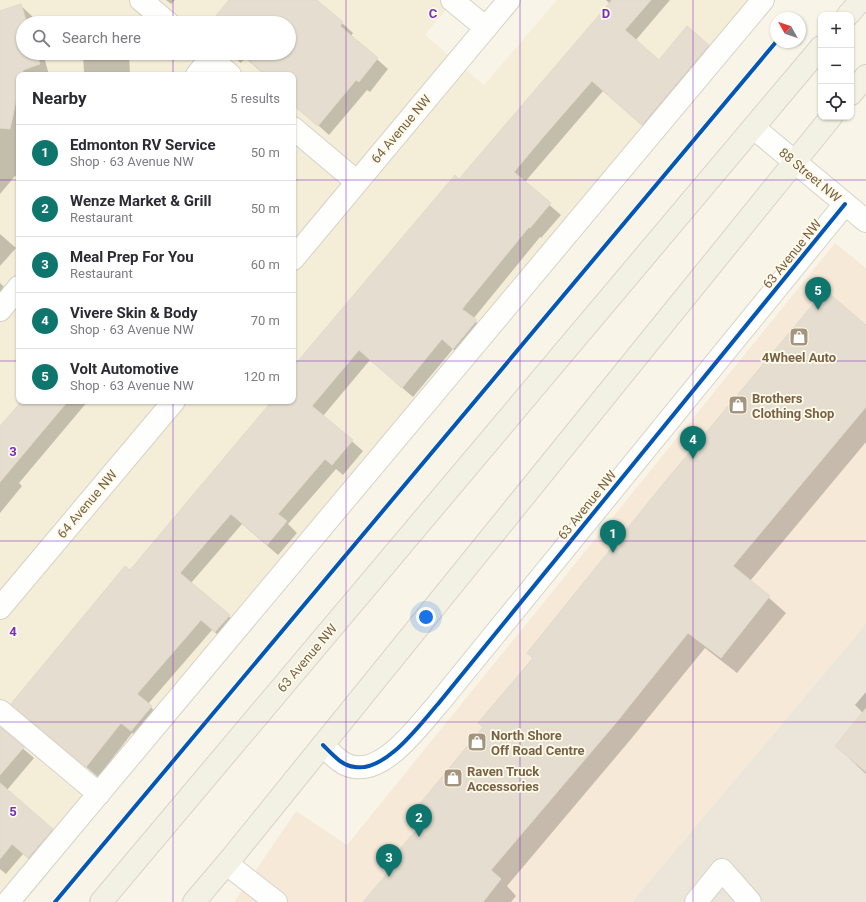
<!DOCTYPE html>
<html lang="en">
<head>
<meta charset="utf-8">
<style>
  body { margin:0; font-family:Roboto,sans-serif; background:#f2f2f3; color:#2b2b33 }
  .controls { position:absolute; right:12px; top:12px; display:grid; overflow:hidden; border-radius:8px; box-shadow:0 1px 3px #0004 }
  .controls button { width:36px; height:36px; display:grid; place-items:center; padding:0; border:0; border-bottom:1px solid #e1e1e2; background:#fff; color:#2b2b33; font:20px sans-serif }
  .compass { position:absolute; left:770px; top:12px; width:36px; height:36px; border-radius:50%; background:#fff; box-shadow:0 1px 3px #0004; rotate:310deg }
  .you { position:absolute; left:426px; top:617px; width:14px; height:14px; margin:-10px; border:3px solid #fff; border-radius:50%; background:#1a73e8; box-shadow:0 0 0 6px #1a73e833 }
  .badge { display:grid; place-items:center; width:26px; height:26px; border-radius:50%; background:#0f766e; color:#fff; font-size:13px; font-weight:700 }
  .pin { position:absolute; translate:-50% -33px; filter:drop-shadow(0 1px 2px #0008) }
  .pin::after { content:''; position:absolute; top:21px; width:14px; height:12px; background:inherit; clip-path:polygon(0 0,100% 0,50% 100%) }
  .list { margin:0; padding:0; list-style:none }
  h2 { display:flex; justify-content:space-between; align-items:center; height:52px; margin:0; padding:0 16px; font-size:17px }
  h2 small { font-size:13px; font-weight:400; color:#7c7c81 }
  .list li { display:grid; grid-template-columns:26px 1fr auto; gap:12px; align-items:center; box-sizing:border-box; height:56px; padding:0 16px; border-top:1px solid #e1e1e2 }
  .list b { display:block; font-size:15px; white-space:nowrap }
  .list p { margin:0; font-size:13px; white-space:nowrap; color:#7c7c81 }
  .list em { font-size:13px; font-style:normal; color:#7c7c81 }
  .icon { flex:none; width:22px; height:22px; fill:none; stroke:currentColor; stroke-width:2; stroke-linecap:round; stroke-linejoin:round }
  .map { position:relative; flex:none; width:866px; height:902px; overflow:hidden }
  .search { position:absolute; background:#fff; box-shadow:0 1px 3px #0004; left:16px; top:16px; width:280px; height:44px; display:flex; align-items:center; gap:10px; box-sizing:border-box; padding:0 14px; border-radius:22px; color:#7c7c81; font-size:15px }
  .panel { position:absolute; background:#fff; box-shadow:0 1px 3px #0004; left:16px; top:72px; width:280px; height:332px; border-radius:8px }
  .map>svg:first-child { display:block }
  .residential { fill:#f4edd8; fill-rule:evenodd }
  .commercial { fill:#f7e9d8 }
  .industrial { fill:#ebe6d9 }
  .shadow { fill:#0003 }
  .building { fill:#e5ddcf; stroke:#e1d9ca }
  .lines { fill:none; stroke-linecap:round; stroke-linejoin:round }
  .minor-casing { stroke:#d7d2c7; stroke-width:24 }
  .major-casing { stroke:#dad2c8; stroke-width:24 }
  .minor { stroke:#fefefc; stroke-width:22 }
  .major { stroke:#f3f0e4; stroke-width:22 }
  .cycleway-casing { stroke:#fffbea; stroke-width:6 }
  .cycleway { stroke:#0057b8; stroke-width:4 }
  .grid { fill:none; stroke:#7b2cbf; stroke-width:1; stroke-opacity:0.55 }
  .labels { text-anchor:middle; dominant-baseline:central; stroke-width:3.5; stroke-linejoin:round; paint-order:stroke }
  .street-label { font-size:13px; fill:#796146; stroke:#fffbea }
  .poi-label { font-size:13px; font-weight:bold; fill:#796146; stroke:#fffbea; text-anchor:start }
  .grid-label { font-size:13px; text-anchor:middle; font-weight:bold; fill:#7b2cbf; stroke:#fffbea; stroke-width:3.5; stroke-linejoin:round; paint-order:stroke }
</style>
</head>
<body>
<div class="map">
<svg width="866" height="902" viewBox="0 0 866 902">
  <rect width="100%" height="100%" fill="#f8f5e8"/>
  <!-- residential -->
  <path class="residential" d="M0,0h454l-29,35 59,50 73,-85h199l-731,902h-25zM23,23h266v30h-266zM19,75h274v326h-274z"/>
  <!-- commercial -->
  <path class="commercial" d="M835,243l31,25v356l-234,278h-398l62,-91 51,34z"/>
  <!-- industrial -->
  <path class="industrial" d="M866,624v278h-234z"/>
  <!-- shadow -->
  <path class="shadow" d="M166,0h9l-4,4z
    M230,0h85l27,23 11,10 -2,3 37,33 -18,23 -3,-2 -38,45 -30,-27 -6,-9v-24h-28l-20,-17 -4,5 -12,-10h60v-30h-78z
    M606,0h64l-35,41 25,20 49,-15 10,10 -66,79 -50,-44 -79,92 37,32 -20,23 -1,-1 -67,82 13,13 -22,26 -11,-9 -40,48 -43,-37 -47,56 40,35 -20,24 -7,-6 -48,55 9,9 -19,22 -36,-31 -51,59 49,43 -13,16 -15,-12 -64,74 13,14 -19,23 -10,-8 -34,44 -86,-74 118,-132 141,-166 -4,-4h26v-32l167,-188 150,-177z
    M21,6l11,10 2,7h-11v30h20l6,22h-30v103l-4,-2 -15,18v-182z
    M83,53h46l1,22h-44l-2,-2z
    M0,234l16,14 -16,18z
    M0,283l8,8 -8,9z
    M866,326v116l-116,139 36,32 -49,60 -32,-25 -74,91 -124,147 9,10 -5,6h-132z
    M19,331v8l-3,-4z
    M23,401h65l-69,82 3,3 -22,27v-85z
    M866,692v82l-30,-28 27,-33 -8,-8z
    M0,729l34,29 -27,32 56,50 -24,28 -16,-14 -17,20 -6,-5z"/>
  <!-- building -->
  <path class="building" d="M229,0h88l26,22 -3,4 38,32 -19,24 -3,-2 -38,46 -25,-21v-30h-27l-26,-22h49v-30h-79z
    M612,0h39l-26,30 34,30 28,-34 22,19 -67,80 -50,-44 -47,54 -31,37 37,31 -21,25 -1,-1 -67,82 15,11 -24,29 -11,-10 -40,49 -43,-38 -47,56 41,34 -21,25 -7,-6 -47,55 9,7 -20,24 -36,-31 -51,59 50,42 -15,17 -14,-12 -64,74 15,12 -21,25 -10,-8 -35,44 -75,-63 114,-138 5,4 142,-169h21v-34l162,-192 4,4z
    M21,4l6,19h-4v30h13l4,11 -17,6 -1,5h-3v12l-9,42 -10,-1v-117z
    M825,290l41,35v82l-133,159 37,30 -49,62 -33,-25 -73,91 -124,146 10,9 -18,23h-120l35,-41 -5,-4 25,-29 -4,-3 2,-2 -7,-6 74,-90 -5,-4 55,-65 -6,-5 137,-170z
    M22,401h46l-68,81v-56z
    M866,708v64l-31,-26z
    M0,727l24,20 -24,28z
    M0,783l53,46 -25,29 -16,-14 -12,15z"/>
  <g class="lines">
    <defs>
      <path id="minor" d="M141,0l27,23
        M452,0l34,28
        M204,53l26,22
        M197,75l14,-17
        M293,128l64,54
        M754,128l112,93
        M293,259l216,-259
        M0,310l19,-23
        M0,608l174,-207
        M0,711l99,83
        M323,745c9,9 19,21 32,22 31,5 65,-43 83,-63l407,-500
        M227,864l49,38
        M8,902l755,-902
        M696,902l26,-32 28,32"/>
      <path id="major" d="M848,15l13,-15
        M851,94l15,-18
        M101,902l720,-855
        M194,902l39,-46 598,-739"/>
    </defs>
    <!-- minor casing -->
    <use href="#minor" class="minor-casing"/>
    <!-- major casing -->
    <use href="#major" class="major-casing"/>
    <!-- minor -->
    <use href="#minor" class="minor"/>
    <!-- major -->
    <use href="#major" class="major"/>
    <defs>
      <path id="cycleway" d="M323,745c9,9 19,21 32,22 31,5 65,-43 83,-63l407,-500
        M55,902l721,-860"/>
    </defs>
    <!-- cycleway casing -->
    <use href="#cycleway" class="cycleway-casing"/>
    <!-- cycleway -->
    <use href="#cycleway" class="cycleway"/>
  </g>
  <!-- grid -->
  <path class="grid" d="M173,0v23M346,0v902M520,0v902M693,0v902M173,53v22M0,180h19M293,180h573M0,361h19M293,361h573M173,401v501M0,541h866M0,722h866"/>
  <!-- icons -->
  <defs>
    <symbol id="shop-square" viewBox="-11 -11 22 22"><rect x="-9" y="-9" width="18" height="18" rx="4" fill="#a5957f" stroke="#fffbea"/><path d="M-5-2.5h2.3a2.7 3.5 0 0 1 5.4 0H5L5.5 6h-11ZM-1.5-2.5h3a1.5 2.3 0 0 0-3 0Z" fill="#fff"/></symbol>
  </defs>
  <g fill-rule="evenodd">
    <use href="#shop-square" x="788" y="326" width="22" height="22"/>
    <use href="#shop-square" x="727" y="394" width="22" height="22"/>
    <use href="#shop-square" x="466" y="731" width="22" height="22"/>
    <use href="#shop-square" x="442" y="767" width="22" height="22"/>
  </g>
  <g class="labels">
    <!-- street labels -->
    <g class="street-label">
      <text transform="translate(401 129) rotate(-50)">64 Avenue NW</text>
      <text transform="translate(810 175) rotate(40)">88 Street NW</text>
      <text transform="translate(792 254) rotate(-51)">63 Avenue NW</text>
      <text transform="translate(87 504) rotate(-50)">64 Avenue NW</text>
      <text transform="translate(587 505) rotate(-51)">63 Avenue NW</text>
      <text transform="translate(307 658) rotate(-50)">63 Avenue NW</text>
    </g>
    <!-- poi labels -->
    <g class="poi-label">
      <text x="799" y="357" text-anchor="middle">4Wheel Auto</text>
      <text x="752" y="398">Brothers<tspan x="752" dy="15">Clothing Shop</tspan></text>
      <text x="491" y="735">North Shore<tspan x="491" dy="15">Off Road Centre</tspan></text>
      <text x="467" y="771">Raven Truck<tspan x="467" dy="15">Accessories</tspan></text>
    </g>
  </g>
  <g class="grid-label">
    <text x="433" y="18">C</text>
    <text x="606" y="18">D</text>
    <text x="13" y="456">3</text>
    <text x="13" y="636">4</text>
    <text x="13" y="816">5</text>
  </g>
</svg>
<div class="controls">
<button>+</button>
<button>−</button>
<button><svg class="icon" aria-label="locate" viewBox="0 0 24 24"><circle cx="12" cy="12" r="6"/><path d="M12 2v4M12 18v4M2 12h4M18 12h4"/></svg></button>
</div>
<svg class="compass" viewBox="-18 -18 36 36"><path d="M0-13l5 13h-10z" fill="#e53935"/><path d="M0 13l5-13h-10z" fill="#7c7c81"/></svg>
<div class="you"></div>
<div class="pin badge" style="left:613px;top:553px">1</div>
<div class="pin badge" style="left:419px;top:837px">2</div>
<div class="pin badge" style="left:389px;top:877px">3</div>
<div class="pin badge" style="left:693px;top:459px">4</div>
<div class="pin badge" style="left:818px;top:310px">5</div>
<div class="search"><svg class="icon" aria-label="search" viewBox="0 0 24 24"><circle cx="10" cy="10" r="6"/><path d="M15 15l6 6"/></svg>Search here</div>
<section class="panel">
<h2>Nearby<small>5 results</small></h2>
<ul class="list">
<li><span class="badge">1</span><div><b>Edmonton RV Service</b><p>Shop · 63 Avenue NW</p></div><em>50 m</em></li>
<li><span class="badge">2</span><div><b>Wenze Market &amp; Grill</b><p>Restaurant</p></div><em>50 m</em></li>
<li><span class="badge">3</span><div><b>Meal Prep For You</b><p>Restaurant</p></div><em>60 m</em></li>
<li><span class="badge">4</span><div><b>Vivere Skin &amp; Body</b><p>Shop · 63 Avenue NW</p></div><em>70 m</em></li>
<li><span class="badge">5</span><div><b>Volt Automotive</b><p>Shop · 63 Avenue NW</p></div><em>120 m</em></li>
</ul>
</section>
</div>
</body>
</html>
